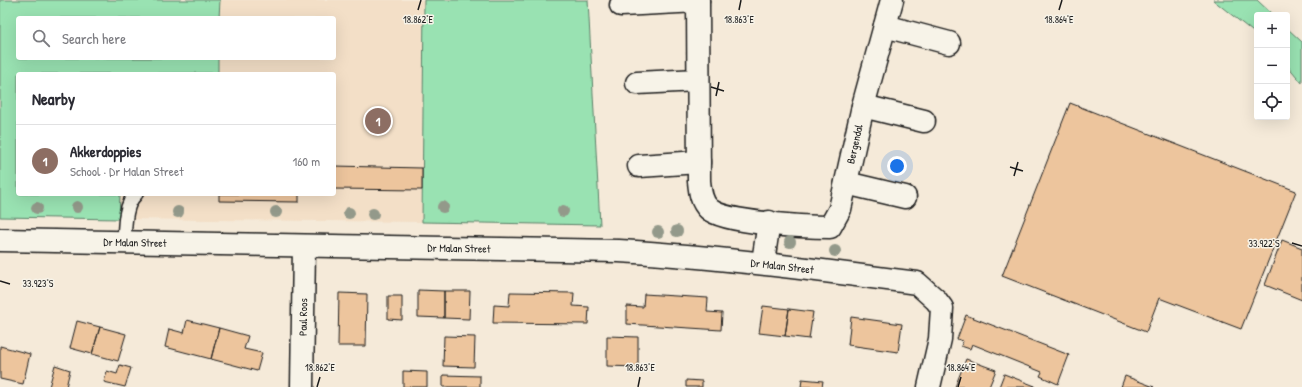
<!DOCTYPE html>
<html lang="en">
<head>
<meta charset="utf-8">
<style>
  body { margin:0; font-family:"Patrick Hand",sans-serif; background:#f2f2f3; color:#2b2b33 }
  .controls { position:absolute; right:12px; top:12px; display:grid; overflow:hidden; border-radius:4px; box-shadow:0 4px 16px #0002 }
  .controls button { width:36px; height:36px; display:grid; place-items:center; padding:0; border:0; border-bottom:1px solid #e1e1e2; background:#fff; color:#2b2b33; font:20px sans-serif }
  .you { position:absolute; left:897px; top:166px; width:14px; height:14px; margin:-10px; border:3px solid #fff; border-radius:50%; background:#1a73e8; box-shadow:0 0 0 6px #1a73e833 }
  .badge { display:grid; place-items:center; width:26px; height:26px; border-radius:50%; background:#1c1c1c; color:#fff; font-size:13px; font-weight:700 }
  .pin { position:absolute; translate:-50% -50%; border:2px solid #fff; box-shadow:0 1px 4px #0006 }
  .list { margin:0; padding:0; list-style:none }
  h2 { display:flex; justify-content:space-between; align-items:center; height:52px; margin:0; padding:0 16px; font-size:17px }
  h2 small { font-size:13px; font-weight:400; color:#7c7c81 }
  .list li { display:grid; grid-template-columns:26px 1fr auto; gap:12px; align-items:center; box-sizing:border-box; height:72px; padding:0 16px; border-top:1px solid #e1e1e2 }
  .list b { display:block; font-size:15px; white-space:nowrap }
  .list p { margin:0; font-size:13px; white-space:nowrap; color:#7c7c81 }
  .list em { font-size:13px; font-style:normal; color:#7c7c81 }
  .icon { flex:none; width:22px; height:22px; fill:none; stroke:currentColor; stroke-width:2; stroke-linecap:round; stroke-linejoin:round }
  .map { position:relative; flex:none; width:1302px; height:387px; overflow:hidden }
  .search { position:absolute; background:#fff; box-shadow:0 4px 16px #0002; left:16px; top:16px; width:320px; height:44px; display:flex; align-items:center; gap:10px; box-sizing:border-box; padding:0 14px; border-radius:4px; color:#7c7c81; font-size:15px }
  .panel { position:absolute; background:#fff; box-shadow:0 4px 16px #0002; left:16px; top:72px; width:320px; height:124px; border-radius:4px }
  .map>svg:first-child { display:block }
  .built { fill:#f3dfc7 }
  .green { fill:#99e2b2; stroke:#5a7f67 }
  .building { fill:#edc59d; stroke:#1c1c1c }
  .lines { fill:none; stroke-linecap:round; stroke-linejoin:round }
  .lane-casing { stroke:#1c1c1c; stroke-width:16 }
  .street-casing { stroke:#1c1c1c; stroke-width:25 }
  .lane { stroke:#f7f3e8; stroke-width:13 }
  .street { stroke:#f7f3e8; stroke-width:22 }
  .tree { fill:#93998a }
  .ticks { fill:none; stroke:#1c1c1c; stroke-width:1.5 }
  .labels { text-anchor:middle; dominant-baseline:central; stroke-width:3; stroke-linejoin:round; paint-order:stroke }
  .street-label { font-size:11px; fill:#1c1c1c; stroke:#f7f3e8 }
  .ticks-label { font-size:10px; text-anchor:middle; fill:#1c1c1c; stroke:#f7f3e8; stroke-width:3; stroke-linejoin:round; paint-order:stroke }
</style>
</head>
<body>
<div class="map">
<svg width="1302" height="387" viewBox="0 0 1302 387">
  <rect width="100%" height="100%" fill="#f5ead9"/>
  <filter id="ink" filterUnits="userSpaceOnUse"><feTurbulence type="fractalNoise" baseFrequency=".025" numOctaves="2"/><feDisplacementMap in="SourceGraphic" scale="8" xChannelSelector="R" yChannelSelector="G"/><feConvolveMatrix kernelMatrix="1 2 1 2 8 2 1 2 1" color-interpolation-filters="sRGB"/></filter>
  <g filter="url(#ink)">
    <!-- built -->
    <path class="built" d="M220,0h204l-2,222 -303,-3 1,-25h214v-120h-170l54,-1v-15h116v-40h-115z"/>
    <!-- green -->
    <path class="green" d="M0,0h220l-1,18h-201v40h200v15l-200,1v120h102l-1,25 -119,-2z
      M424,0h164l12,225 -178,-3z
      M1213,0h44l16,15h-16v20z
      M1287,28l15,14v41l-15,-18z"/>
    <!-- building -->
    <path class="building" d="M1070,103l226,88 -55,138 -82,-31 -13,34 -144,-56z
      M334,166l88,2v22l-88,-1z
      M219,194h80v8l-80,-1z
      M1282,240l20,8v52l-37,-15z
      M418,290l26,1v27l-26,-1z
      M444,291h26l-1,28 -25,-1z
      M510,292l64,1 -1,13 16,1 -1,17 -95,-1 1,-18 15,1z
      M339,293l28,1 -1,52h-28z
      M644,294l64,4 -1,14 15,1 -1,17 -94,-6v-18l16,1z
      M388,296h14v24l-14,-1z
      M763,306l26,3 -4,27 -26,-3z
      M789,309l24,3 -4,27 -24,-3z
      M966,315l103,40 -11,29 -18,-8 2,-4 -70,-28 -2,5 -9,-3 2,-5 -6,-2z
      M851,317l51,7 -4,28 -50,-7z
      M187,320l32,8 -8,31 -46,-12 4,-18 15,4z
      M77,321l23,6 -8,27 -22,-6z
      M100,327l26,7 -8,27 -26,-7z
      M219,328l29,8 -4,13 18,4 -5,18 -46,-12z
      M444,336l31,1 -1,30 -31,-1z
      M607,336l31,1v30l-31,-1z
      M0,346l30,8 -7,30 -23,-5z
      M966,359l30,11 -7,17h-34z
      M55,365l15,5 -4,17h-17z
      M120,365l11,3 -6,19 -21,-5 3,-11 10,3z
      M403,371l24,1v15h-24z
      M1004,374l31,12 -1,1h-35z
      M443,375l37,1v11h-37z
      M1125,376l29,11h-33z
      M802,379l21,2 -1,6h-21z
      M686,380l16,1v6h-16z"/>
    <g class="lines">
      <defs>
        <path id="lane" d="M124,243c1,-16 0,-38 12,-49"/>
        <g id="street">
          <path id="s1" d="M698,0l1,181c1,10 2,21 10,28 15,14 98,18 121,18l10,-18 23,-103 29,-106"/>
          <path d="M621,5l77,-4"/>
          <path d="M885,26l64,17"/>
          <path d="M637,83l61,-3"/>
          <path d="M863,106l61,15"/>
          <path d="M639,166l60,-4"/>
          <path d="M846,183l59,14"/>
          <path id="s2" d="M0,240l619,11c100,6 199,19 298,32l19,17 6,8 -2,31 -11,48"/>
          <path d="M763,262l6,-40"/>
          <path id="s3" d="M302,387l2,-141"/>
        </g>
      </defs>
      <!-- lane casing -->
      <use href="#lane" class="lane-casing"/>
      <!-- street casing -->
      <use href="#street" class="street-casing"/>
      <!-- lane -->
      <use href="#lane" class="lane"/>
      <!-- street -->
      <use href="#street" class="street"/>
    </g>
    <!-- trees -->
    <g class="tree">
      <circle cx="77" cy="207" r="6"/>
      <circle cx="443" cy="207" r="6"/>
      <circle cx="37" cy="208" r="6"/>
      <circle cx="563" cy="211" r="6"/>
      <circle cx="178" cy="212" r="6"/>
      <circle cx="276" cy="212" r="6"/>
      <circle cx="349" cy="213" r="6"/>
      <circle cx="373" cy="214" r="6"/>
      <circle cx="677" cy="231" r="6"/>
      <circle cx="658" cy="232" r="6"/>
      <circle cx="790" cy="242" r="6"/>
      <circle cx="835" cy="251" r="6"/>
    </g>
  </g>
  <!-- ticks -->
  <path class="ticks" d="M418,10l3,-10M739,10l2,-10M1059,10l3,-10M711,87l13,4M716,96l3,-14M1010,167l13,4M1014,176l4,-14M1292,243l10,3M0,281l10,3M317,387l3,-10M638,387l2,-10M958,387l3,-10"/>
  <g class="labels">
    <!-- street labels -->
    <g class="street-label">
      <text stroke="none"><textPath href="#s1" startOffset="422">Bergendal</textPath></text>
      <text stroke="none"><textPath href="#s2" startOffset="135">Dr Malan Street</textPath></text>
      <text stroke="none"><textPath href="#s2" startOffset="459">Dr Malan Street</textPath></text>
      <text stroke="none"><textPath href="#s2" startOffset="783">Dr Malan Street</textPath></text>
      <text stroke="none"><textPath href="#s3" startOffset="70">Paul Roos</textPath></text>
    </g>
  </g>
  <g class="ticks-label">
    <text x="418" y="23">18.862°E</text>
    <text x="739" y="23">18.863°E</text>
    <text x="1059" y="23">18.864°E</text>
    <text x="1264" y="247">33.922°S</text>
    <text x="38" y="287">33.923°S</text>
    <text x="320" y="371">18.862°E</text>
    <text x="640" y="371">18.863°E</text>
    <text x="961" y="371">18.864°E</text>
  </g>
</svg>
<div class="controls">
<button>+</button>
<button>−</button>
<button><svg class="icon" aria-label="locate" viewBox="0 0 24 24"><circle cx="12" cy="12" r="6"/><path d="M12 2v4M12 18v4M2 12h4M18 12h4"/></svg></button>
</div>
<div class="you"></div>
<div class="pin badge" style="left:378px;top:121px;background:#8d6e63">1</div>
<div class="search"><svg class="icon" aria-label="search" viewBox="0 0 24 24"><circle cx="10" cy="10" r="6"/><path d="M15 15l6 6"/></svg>Search here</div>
<section class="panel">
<h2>Nearby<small></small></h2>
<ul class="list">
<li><span class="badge" style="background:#8d6e63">1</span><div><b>Akkerdoppies</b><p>School · Dr Malan Street</p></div><em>160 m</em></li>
</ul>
</section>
</div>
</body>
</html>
